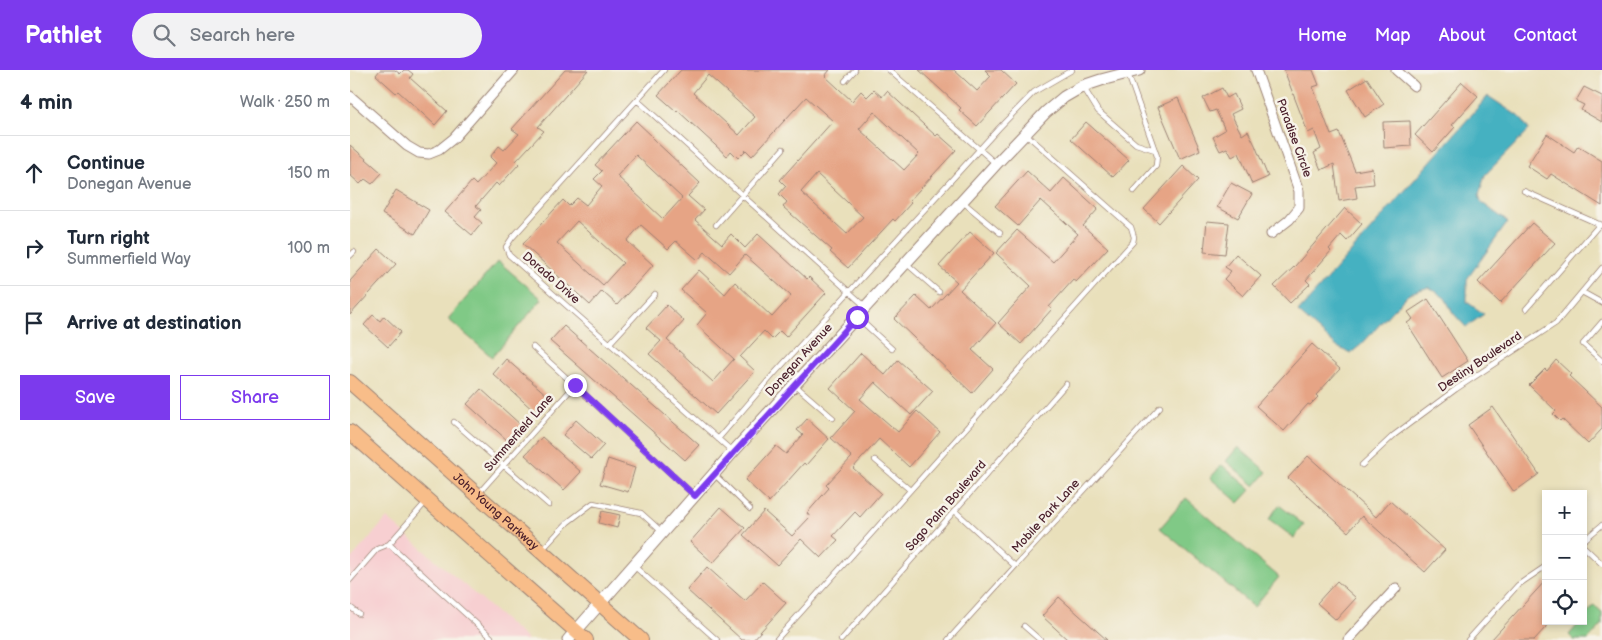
<!DOCTYPE html>
<html lang="en">
<head>
<meta charset="utf-8">
<style>
  body { margin:0; font-family:"Balsamiq Sans",sans-serif; background:#f2f2f3; color:#1f2937 }
  .controls { position:absolute; right:15px; bottom:15px; display:grid; overflow:hidden; border-radius:0px; box-shadow:0 2px 8px #0003 }
  .controls button { width:45px; height:45px; display:grid; place-items:center; padding:0; border:0; border-bottom:1px solid #e0e1e3; background:#fff; color:#1f2937; font:25px sans-serif }
  .stop { position:absolute; width:15px; height:15px; margin:-11px; border:4px solid #7c3aed; border-radius:50%; background:#fff }
  .stop.end { background:#7c3aed; border-color:#fff; box-shadow:0 1px 5px #0008 }
  .list { margin:0; padding:0; list-style:none }
  h2 { display:flex; justify-content:space-between; align-items:center; height:65px; margin:0; padding:0 20px; font-size:21px }
  h2 small { font-size:16px; font-weight:400; color:#747a83 }
  .list li { display:grid; grid-template-columns:32px 1fr auto; gap:15px; align-items:center; box-sizing:border-box; height:75px; padding:0 20px; border-top:1px solid #e0e1e3 }
  .list b { display:block; font-size:19px; white-space:nowrap }
  .list p { margin:0; font-size:16px; white-space:nowrap; color:#747a83 }
  .list em { font-size:16px; font-style:normal; color:#747a83 }
  .actions { display:flex; gap:10px; padding:15px 20px }
  .actions a { flex:1; padding:11px 0; border:1px solid #7c3aed; border-radius:0px; text-align:center; font-size:18px; color:#7c3aed }
  .actions .main { background:#7c3aed; color:#fff }
  .icon { flex:none; width:28px; height:28px; fill:none; stroke:currentColor; stroke-width:2; stroke-linecap:round; stroke-linejoin:round }
  .map { position:relative; flex:none; width:1252px; height:570px; overflow:hidden }
  header { display:flex; align-items:center; gap:30px; box-sizing:border-box; height:70px; padding:0 25px; background:#7c3aed; color:#fff }
  header strong { font-size:24px }
  nav { display:flex; gap:28px; margin-inline-start:auto; font-size:18px }
  .search { width:350px; height:45px; background:#f2f2f3; display:flex; align-items:center; gap:12px; box-sizing:border-box; padding:0 18px; border-radius:28px; color:#747a83; font-size:19px }
  main { display:flex }
  aside { flex:1; background:#fff }
  .map>svg:first-child { display:block }
  .built { fill:#f7cfd1 }
  .green { fill:#80c986; stroke:#657458 }
  .water { fill:#44b1c1; stroke:#476876 }
  .building { fill:#e6a485; fill-rule:evenodd }
  .lines { fill:none; stroke-linecap:round; stroke-linejoin:round }
  .service-casing { stroke:#9a8073; stroke-width:6 }
  .minor-casing { stroke:#9a8073; stroke-width:11 }
  .tertiary-casing { stroke:#9a8073; stroke-width:13 }
  .trunk-casing { stroke:#9a8073; stroke-width:16 }
  .service { stroke:#fff; stroke-width:4.5 }
  .minor { stroke:#fff; stroke-width:9 }
  .tertiary { stroke:#fff; stroke-width:11 }
  .trunk { stroke:#f8bd89; stroke-width:14 }
  .route { stroke:#7c3aed; stroke-width:6 }
  .labels { text-anchor:middle; dominant-baseline:central; stroke-width:5; stroke-linejoin:round; paint-order:stroke }
  .street-label { font-size:12px; fill:#4a1f2b; stroke:#f7f3e8 }
</style>
</head>
<body>
<header>
<strong>Pathlet</strong>
<div class="search"><svg class="icon" aria-label="search" viewBox="0 0 24 24"><circle cx="10" cy="10" r="6"/><path d="M15 15l6 6"/></svg>Search here</div>
<nav><a>Home</a><a>Map</a><a>About</a><a>Contact</a></nav>
</header>
<main>
<aside>
<h2>4 min<small>Walk · 250 m</small></h2>
<ul class="list">
<li><svg class="icon" aria-label="ahead" viewBox="0 0 24 24"><path d="M12 20V5M6 11l6-6 6 6"/></svg><div><b>Continue</b><p>Donegan Avenue</p></div><em>150 m</em></li>
<li><svg class="icon" aria-label="right" viewBox="0 0 24 24"><path d="M7 20v-9h11M14 6l5 5-5 5"/></svg><div><b>Turn right</b><p>Summerfield Way</p></div><em>100 m</em></li>
<li><svg class="icon" aria-label="arrive" viewBox="0 0 24 24"><path d="M6 21V4h12l-3 4 3 4H6"/></svg><div><b>Arrive at destination</b></div></li>
</ul>
<div class="actions"><a class="main">Save</a><a>Share</a></div>
</aside>
<div class="map">
<svg width="1252" height="570" viewBox="0 0 1252 570">
  <rect width="100%" height="100%" fill="#f7f3e8"/>
  <filter id="ink" filterUnits="userSpaceOnUse"><feTurbulence type="fractalNoise" baseFrequency=".02" numOctaves="2"/><feDisplacementMap in="SourceGraphic" scale="10" xChannelSelector="R" yChannelSelector="G"/><feConvolveMatrix kernelMatrix="1 2 1 2 8 2 1 2 1" color-interpolation-filters="sRGB"/></filter>
  <filter id="wash" filterUnits="userSpaceOnUse"><feTurbulence type="fractalNoise" baseFrequency=".0096" numOctaves="4" result="noise"/><feDisplacementMap in="SourceGraphic" scale="20" xChannelSelector="R" yChannelSelector="G"/><feGaussianBlur stdDeviation="1.12" result="paint"/><feColorMatrix in="noise" values="0 0 0 0 0 0 0 0 0 0 0 0 0 0 0 0 0 1.4 0 .05"/><feComposite in="paint" operator="in"/></filter>
  <g filter="url(#wash)">
    <rect width="100%" height="100%" fill="#e9e0bb"/>
    <!-- built -->
    <path class="built" d="M37,448l141,122h-178v-80z"/>
    <!-- green -->
    <path class="green" d="M148,191l44,38 -50,58 -44,-38z
      M888,377l29,25 -12,14 -29,-25z
      M872,395l29,25 -12,13 -29,-25z
      M836,428l93,79 -25,30 -94,-79z
      M929,435l25,20 -10,13 -25,-19z
      M1244,536l8,7v12l-14,15h-14l-5,-5 12,-14h2v-2z"/>
    <!-- water -->
    <path class="water" d="M1138,26l33,22 8,12 -44,45 -6,20 2,7 27,20 -41,57v23l17,12 -18,13 -13,-14 -8,-15 -16,-11 -19,6 -19,19 -29,32 -11,9 -14,-6 -39,-35z"/>
    <g id="blocks">
      <!-- building -->
      <path class="building" d="M30,0h15l5,4 4,-4h4l5,4 -3,4 37,33 -12,14 -37,-34 -2,2 -20,-18z
        M215,0h23l-50,57 6,4 -28,30 3,3 -20,22 -3,-3 -20,23 5,4 -6,7 7,6 -10,12 -27,-23 27,-31 4,4 20,-22 -6,-6 9,-11 5,4 15,-16 -7,-5z
        M331,0h149l-5,6 27,25 9,-10 6,6 7,-7 8,7 5,-6 49,45 2,-2 18,16 -47,51 2,2 -16,18 -2,-2 -45,49 -18,-16 2,-2 -49,-43 4,-5 -8,-8 7,-8 -6,-6 53,-59 -27,-24 -54,59 -6,-6 -8,8 -7,-7 -4,5 -50,-46 -1,1 -18,-16zM358,5l47,42 -16,18 -46,-42zM524,42l45,42 -15,16 -45,-41zM467,104l46,43 -16,17 -46,-42z
        M569,0h35l23,21 14,-15 -6,-6h16l15,14 -39,42 -18,-16 2,-2z
        M934,0h29l6,15 -6,2 18,48 8,-3 16,39 17,-3 2,16 -19,2 2,12 -18,3 -5,-37 -13,6 -7,-17 7,-4 -7,-19 -6,3z
        M1017,8l17,26 -19,13 -17,-27z
        M1112,12l16,14 -26,29 3,2 -22,25 -18,-17z
        M1234,17l18,9v26l-21,-12 3,-5 -8,-4z
        M872,18l5,10 7,-4 7,15 -10,5 11,21 6,-4 7,14 13,32 -16,7 -13,-31 -7,4 -5,-9 -7,3 -7,-14 12,-7 -9,-20 -6,2 -7,-14z
        M828,28l22,52 -20,9 -22,-52z
        M286,51l17,16 -1,1 48,45 -12,13 16,14 -9,10 27,24 9,-10 14,14 13,-14 49,45 2,-2 17,16 -40,44 -6,-6 -8,8 -8,-8 -11,12 -13,14 15,14 -39,43 -67,-60 12,-13 -15,-13 21,-23 17,16 -17,19 46,42 21,-23 -37,-34 10,-12 -26,-23 18,-20 26,24 10,-12 37,35 19,-21 -46,-41 -16,18 -24,-21 -7,8 -22,-19 -8,8 -27,-24 -14,16 26,24 -36,40 -15,-14 -12,14 -67,-61 40,-44 6,6 8,-8 9,7 16,-19 -8,-7 8,-8 -7,-6zM286,85l46,43 -19,21 -46,-43zM227,151l46,42 -20,22 -46,-42z
        M1060,51l1,25 -27,2 -1,-26z
        M736,52l43,38 -16,17 -42,-38z
        M1197,64l27,18 4,-6 24,15v45l-51,-32 -4,5 -20,-13z
        M0,75l32,28 -10,11 -7,-5 -5,5 -10,-9z
        M833,96l15,14 -39,43 -15,-14z
        M677,101l24,22 13,-15 34,31 -15,17 25,22 -32,34 -3,-2 -24,27 3,2 -31,35 -23,-21 33,-37 -35,-33 21,-23 36,32 25,-28 -37,-34 -23,26 -23,-20z
        M881,113l21,11 -14,24 -21,-11z
        M46,120l33,20 -14,24 -33,-20z
        M995,138l17,16 -15,17 -6,-6 -12,14 2,2 -25,29 4,4 -20,19 -16,-17 21,-20z
        M857,151l22,2 -4,31 -21,-2z
        M1182,153l23,20 -55,60 -22,-21z
        M620,162l24,21 -34,37 36,33 -24,27 21,19 -21,24 -78,-74 22,-23 15,14 26,-28 -18,-16z
        M29,179l17,15 -46,51v-34z
        M886,184l25,22 -18,20 -19,-17 7,-8 -6,-4z
        M1078,229l40,62 -26,17 -35,-55 6,-4 -5,-7z
        M23,245l7,6 4,-5 17,16 -13,15 -24,-22z
        M214,256l135,119 -14,15 -135,-119z
        M962,274l28,25 -24,26 2,2 -8,8 -2,-1 -24,27 -28,-25z
        M511,283l24,22 13,-15 35,31 -22,24 -36,-33 -15,17 38,33 19,-21 23,21 -31,35 -30,-28 -26,29 28,25 -21,24 -5,-5 -22,24 5,4 -17,18 -20,-19 -24,26 -34,-30 21,-24 28,25 18,-19 -3,-4 22,-25 -3,-3 26,-28 -21,-19 24,-27 -25,-23z
        M156,289l42,37 -14,15 -41,-37z
        M1206,290l15,14 -2,2 33,31v22l-14,15 -26,-25 -2,2 -7,-7 3,-3 -27,-26 16,-16 2,2z
        M131,319l41,37 -14,15 -41,-37z
        M1143,337l46,67 -25,18 -46,-67z
        M457,349l22,20 -23,26 -2,-2 -35,39 -24,-22 31,-34 10,8 17,-19 -6,-5z
        M226,350l28,25 -13,14 -28,-24z
        M192,367l39,35 -17,18 -39,-35z
        M958,386l68,61 14,-16 55,49 -20,22 -63,-56 -14,16 -60,-54z
        M258,389l27,9 -7,24 -28,-8z
        M371,437l24,21 -32,35 -23,-21z
        M252,441l18,4 -3,13 -18,-5z
        M357,497l38,34 18,-19 23,21 -33,37h-11l-55,-50z
        M1196,510v47l-12,13h-43z
        M987,511l19,17 -20,22 -19,-17z
        M709,527l48,43h-39l-26,-24z"/>
    </g>
  </g>
  <g filter="url(#ink)">
    <use href="#blocks" fill-opacity="0" stroke="#9a8073" stroke-width="1"/>
    <g class="lines">
      <defs>
        <path id="service" d="M314,0l-152,168 -6,9 3,8 223,196
          M539,0l106,93
          M778,4l29,82 -1,10 -22,25
          M495,11l10,-11
          M734,18l14,23 38,33 19,6
          M287,30l229,207
          M1174,121l77,34
          M613,132l37,31
          M366,155l67,-76
          M0,186l4,-4
          M557,194l32,28
          M1232,222l20,11
          M1176,239l74,-85
          M507,247l35,32
          M1252,252l-19,22 19,17
          M260,273l45,-49
          M183,277l161,148
          M446,316l37,32
          M104,352l95,83
          M368,369l55,-64 226,-247 35,-36 38,-22
          M525,390l35,30
          M1012,395l32,-30 62,-46 100,-66 46,-55
          M365,405l35,34
          M128,424l97,-109
          M76,432l-37,42 102,93 1,3
          M605,441l60,55
          M1233,471l19,-16
          M1233,476l19,18
          M192,480l26,-28 25,-19 48,10 20,18
          M284,496l83,74
          M0,510l27,-31 12,-5
          M0,537l9,7
          M674,556l16,14
          M426,570l357,-398 1,-5 -3,-10 -105,-93
          M491,570l225,-256
          M598,570l212,-233
          M1118,570l50,-55 28,-19"/>
        <path id="minor" d="M906,0l43,121v17l-10,12 -18,14
          M1046,0l18,16
          M0,26l57,50 12,7 10,1 10,-4 15,-12 60,-68
          M998,570l48,-52"/>
        <path id="tertiary" d="M218,570l165,-188 263,-288 50,-52 18,-15 19,-11 18,-6 38,-10"/>
        <g id="trunk">
          <path id="s1" d="M0,312l291,258"/>
          <path d="M0,362l236,208"/>
        </g>
      </defs>
      <!-- service casing -->
      <use href="#service" class="service-casing"/>
      <!-- minor casing -->
      <use href="#minor" class="minor-casing"/>
      <!-- tertiary casing -->
      <use href="#tertiary" class="tertiary-casing"/>
      <!-- trunk casing -->
      <use href="#trunk" class="trunk-casing"/>
      <!-- service -->
      <use href="#service" class="service"/>
      <!-- minor -->
      <use href="#minor" class="minor"/>
      <!-- tertiary -->
      <use href="#tertiary" class="tertiary"/>
      <!-- trunk -->
      <use href="#trunk" class="trunk"/>
    </g>
  </g>
  <g class="lines" filter="url(#ink)">
    <!-- route -->
    <path class="route" d="M225,315l120,111 162,-179"/>
  </g>
  <g class="labels">
    <!-- street labels -->
    <g class="street-label">
      <text transform="translate(944 68) rotate(70)">Paradise Circle</text>
      <text transform="translate(201 208) rotate(41)">Dorado Drive</text>
      <text transform="translate(449 290) rotate(-48)">Donegan Avenue</text>
      <text transform="translate(1130 292) rotate(-34)">Destiny Boulevard</text>
      <text transform="translate(169 363) rotate(-49)">Summerfield Lane</text>
      <text transform="translate(596 436) rotate(-49)">Sago Palm Boulevard</text>
      <text stroke="none"><textPath href="#s1" startOffset="195">John Young Parkway</textPath></text>
      <text transform="translate(696 446) rotate(-48)">Mobile Park Lane</text>
    </g>
  </g>
</svg>
<div class="controls">
<button>+</button>
<button>−</button>
<button><svg class="icon" aria-label="locate" viewBox="0 0 24 24"><circle cx="12" cy="12" r="6"/><path d="M12 2v4M12 18v4M2 12h4M18 12h4"/></svg></button>
</div>
<div class="stop" style="left:507px;top:247px"></div>
<div class="stop end" style="left:225px;top:315px"></div>
</div>
</main>
</body>
</html>
